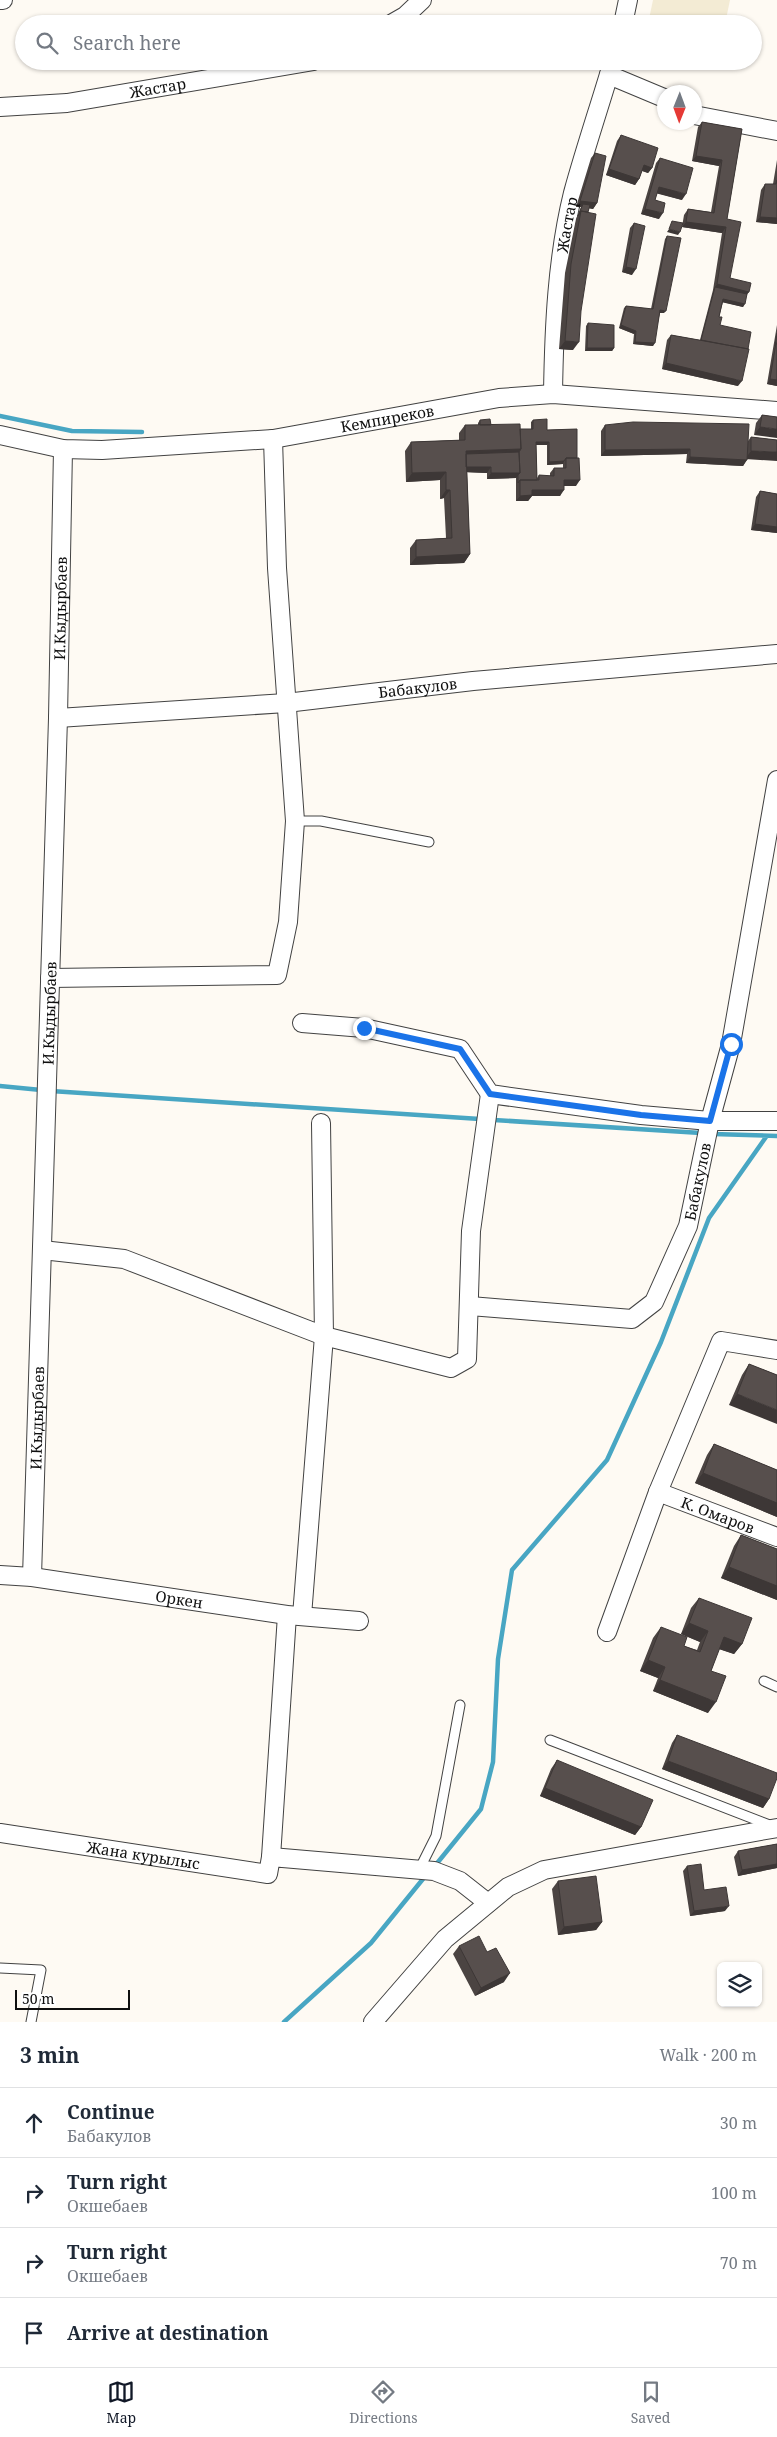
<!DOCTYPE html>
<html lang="en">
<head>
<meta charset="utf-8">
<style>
  body { margin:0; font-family:"Noto Serif",serif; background:#f2f2f3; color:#1f2937 }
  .controls { position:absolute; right:15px; bottom:15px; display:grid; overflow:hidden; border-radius:8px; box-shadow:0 1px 4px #0004 }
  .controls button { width:45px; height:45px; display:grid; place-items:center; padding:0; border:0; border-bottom:1px solid #e0e1e3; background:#fff; color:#1f2937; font:25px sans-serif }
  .compass { position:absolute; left:657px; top:85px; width:45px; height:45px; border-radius:50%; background:#fff; box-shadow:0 1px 4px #0004; rotate:181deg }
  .scale { position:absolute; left:15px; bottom:12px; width:115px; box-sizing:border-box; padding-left:5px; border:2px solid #0f0f0f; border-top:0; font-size:14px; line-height:18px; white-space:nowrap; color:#0f0f0f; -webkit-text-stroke:4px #fff; paint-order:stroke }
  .stop { position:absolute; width:15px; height:15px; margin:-11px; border:4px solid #1a73e8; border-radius:50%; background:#fff }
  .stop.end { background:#1a73e8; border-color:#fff; box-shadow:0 1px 5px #0008 }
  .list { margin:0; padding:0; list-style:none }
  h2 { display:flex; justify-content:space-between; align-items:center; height:65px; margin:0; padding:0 20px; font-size:21px }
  h2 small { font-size:16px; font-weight:400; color:#747a83 }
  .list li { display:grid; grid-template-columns:32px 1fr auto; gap:15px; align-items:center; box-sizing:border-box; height:70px; padding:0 20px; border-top:1px solid #e0e1e3 }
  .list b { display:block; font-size:19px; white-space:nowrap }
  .list p { margin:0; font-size:16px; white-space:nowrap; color:#747a83 }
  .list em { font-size:16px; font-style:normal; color:#747a83 }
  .icon { flex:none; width:28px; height:28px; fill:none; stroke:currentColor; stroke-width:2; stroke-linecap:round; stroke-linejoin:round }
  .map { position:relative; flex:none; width:777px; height:2022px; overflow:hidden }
  .search { position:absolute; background:#fff; box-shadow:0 1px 4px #0004; left:15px; right:15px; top:15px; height:55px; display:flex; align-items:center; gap:12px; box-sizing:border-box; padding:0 18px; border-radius:28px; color:#747a83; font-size:19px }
  .sheet { height:345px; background:#fff }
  nav { display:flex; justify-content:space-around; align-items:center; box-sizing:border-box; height:70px; border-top:1px solid #e0e1e3; background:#fff; font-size:14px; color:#747a83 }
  nav a { display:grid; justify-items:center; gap:2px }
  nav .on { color:#111827 }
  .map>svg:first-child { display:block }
  .farmland { fill:#f3ebd4 }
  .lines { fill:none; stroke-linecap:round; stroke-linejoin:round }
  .stream { stroke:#48a6c3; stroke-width:4.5 }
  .lane-casing { stroke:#424242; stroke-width:11 }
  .street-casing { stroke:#424242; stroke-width:20 }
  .lane { stroke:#fff; stroke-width:9 }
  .street { stroke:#fff; stroke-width:18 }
  .wall { fill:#4b4442; fill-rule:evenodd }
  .shaded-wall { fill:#3d3736 }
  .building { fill:#574f4d; stroke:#3d3736 }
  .route { stroke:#1a73e8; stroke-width:6 }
  .labels { text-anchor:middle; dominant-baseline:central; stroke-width:5; stroke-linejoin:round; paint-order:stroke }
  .street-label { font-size:15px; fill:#0f0f0f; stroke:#fff }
</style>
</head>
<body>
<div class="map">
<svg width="777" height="2022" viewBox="0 0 777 2022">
  <rect width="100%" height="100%" fill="#fefaf3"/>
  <!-- farmland -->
  <path class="farmland" d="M653,0h77l-5,24h-77z"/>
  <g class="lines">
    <!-- stream -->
    <path class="stream" d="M0,416l72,15 70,1
      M0,1086l41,4
      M51,1091l429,28
      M494,1120l207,13
      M713,1134l64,2
      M434,1867l47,-58 12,-47 5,-103 14,-89 95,-110 54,-118 48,-124 57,-81
      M284,2022l87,-79 56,-69"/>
    <defs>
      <path id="lane" d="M295,821h26l108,21
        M764,1681l13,6
        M550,1740l222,86
        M419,1870l17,-34 24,-131
        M0,1968l41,2 -10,52"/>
      <g id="street">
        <path d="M0,0h3"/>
        <path d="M391,24l14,-8 17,-16"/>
        <path d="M623,24l5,-24"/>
        <path d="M609,75l55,23"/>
        <path id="s1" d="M0,107l67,-4 247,-42"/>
        <path d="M694,115l83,16"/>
        <path id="s2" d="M553,394c1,-67 4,-136 20,-201 12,-44 27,-88 40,-132"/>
        <path id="s3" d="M0,435l63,14 39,1 171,-11 226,-41 54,-4 224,17"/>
        <path id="s4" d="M58,718l228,-15 187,-22 304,-27"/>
        <path d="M50,978l227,-3 11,-53 7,-101 -18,-253 -4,-129"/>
        <path d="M302,1023l62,5 96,21 30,45 151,21 69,6h67"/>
        <path d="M42,1250l82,9 200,77 127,32 16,-9 4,-128 19,-137"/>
        <path id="s5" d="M470,1306l162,13 22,-17 34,-76 22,-105 21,-77 46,-264"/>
        <path id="s6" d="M658,1492l119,45"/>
        <path id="s7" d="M0,1575l32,2 255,38 72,6"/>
        <path id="s8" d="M32,1577l26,-859 5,-269"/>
        <path d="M302,1616l22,-280 -3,-213"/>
        <path d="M607,1632l51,-140 63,-151 56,9"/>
        <path id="s9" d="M0,1833l268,41 3,-17 163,14 26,10 28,22"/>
        <path d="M271,1857l16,-242"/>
        <path d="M373,2022l72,-83 63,-52 36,-17 233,-42"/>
      </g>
    </defs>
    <!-- lane casing -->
    <use href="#lane" class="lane-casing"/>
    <!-- street casing -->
    <use href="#street" class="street-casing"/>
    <!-- lane -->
    <use href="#lane" class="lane"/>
    <!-- street -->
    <use href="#street" class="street"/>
  </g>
  <!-- wall -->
  <path class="wall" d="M702,122l40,7 -15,90 3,59 19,14 -2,2 -4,13 -20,-5 -4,15 1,8 18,61 -76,-17 5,-29 4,-5 29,5 13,-50 9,-57 -40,-6 2,-12 4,-6 23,3 8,-46 -27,-5 6,-34z
    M621,135l31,33 -4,5 -6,-2 -3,8 -4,6 -29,-10 11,-34z
    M595,153l2,50 -4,6 -4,-1 -1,4 -15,138 -14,-1 6,-76 11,-54 5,-12h-5l15,-49z
    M660,158l22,42 -25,-7 -2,7 4,19 -18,-5 15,-51z
    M777,160v64l-21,-2 5,-32 4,-6h8z
    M634,223l-2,52 -10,-3 8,-44z
    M667,236l-3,77h-4l-7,33 -20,-2 1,-10 -15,-6 5,-20 2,-2 25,3 14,-70z
    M588,323l26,25 -2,3h-27l1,-25z
    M777,325v61l-10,-2z
    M762,415l15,2 -23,18 2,-12z
    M480,420l11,5 29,4h11v-7l2,-2 14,10 30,-1 -1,57h-12l-4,10h-28l-4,5h-12v-23l-29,1v-6l-20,-1 3,82 -6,9 -54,2v-17l6,-8 30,-2 -2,-40 -4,1v-19l-34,2 -1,-31 6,-9 48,-2v-7l6,-8h13v-2zM536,445h11v20l16,-1v4h-9l-4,5v3l-11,-1 -2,3z
    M605,425l143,16 3,-4 26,3 -30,19 -4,7 -57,-3 1,-9 -86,2v-25z
    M760,491l17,3v39l-26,-3 5,-33z
    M749,1364l28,11 -48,30 13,-30z
    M714,1444l63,26v47l-82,-34 12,-28z
    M741,1535l36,14v51l-56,-22 13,-32z
    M699,1598l43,46 -8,10 -15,-5 -8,22 -3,42 -55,-22 5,-13 -18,-7 13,-33 8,-11 23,19 13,4 3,-8 -19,-8 10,-26z
    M677,1735l92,64 -6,9 -101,-39 10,-26z
    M557,1760l84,67 -6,8 -95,-39 11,-27z
    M777,1844v24l-39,8 -4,-19 4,-6z
    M687,1866l17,24 21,21 -35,5 -7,-45z
    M558,1881l44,41 -6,8 -38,5 -6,-46z
    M459,1946l28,6 17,30 -29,14 -22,-42z"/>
  <!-- shaded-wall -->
  <path class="shaded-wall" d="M696,156l26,4 -3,6 -27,-5z
    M644,165l8,3 -4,5 -8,-3z
    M609,169l30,10 -4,6 -29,-10z
    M659,187l27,7 -4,6 -27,-7z
    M580,201l17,2 -4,6 -11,-2 1,-3 -2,3h-5z
    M645,209l18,4 -4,6 -18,-5z
    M760,217l17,1v6l-21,-2z
    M686,222l40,5 -4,6 -40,-6z
    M669,229l11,3 -2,3 -11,-3z
    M626,267l10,2 -4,6 -10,-3z
    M717,284l32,8 -4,5 -30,-10 -2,3z
    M723,299l22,5 -2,3 -22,-5z
    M660,310l6,1 -2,2h-6z
    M621,325l15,6 -2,3 -15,-6z
    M565,341l14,1 -6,8 -14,-1z
    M635,342l20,1 -2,3 -20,-2z
    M587,348h27l-2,3h-27z
    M666,363l76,18 -4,5 -76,-17z
    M770,379l7,1v6l-10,-2z
    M760,427l17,2v9l-23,-3z
    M536,442h13l-2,3h-13z
    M521,449l-6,8 -51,2 2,-8z
    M690,449l-3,5 -86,2 4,-6z
    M751,451l26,1v9l-32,-2z
    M690,457l57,3 -4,6 -57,-3z
    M564,461l-1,3 -16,1 2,-3z
    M464,467h27l-4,6 -27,-1z
    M446,472l-6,8 -34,2 6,-9z
    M491,473h29l-4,5 -29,1z
    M564,480h16l-4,6h-16z
    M446,490h4l-6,8 -4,1z
    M532,490h32l-4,6h-28l-4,5h-12l4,-5z
    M755,524l22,3v6l-26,-3z
    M470,554l-6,9 -54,2 6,-8z
    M737,1394l40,16v14l-48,-19z
    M703,1473l74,30v14l-82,-34z
    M729,1567l48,19v14l-56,-22z
    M689,1623l19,8 -8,11 -19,-8z
    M724,1637l18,7 -8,10 -18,-6z
    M648,1660l17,7 -7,11 -18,-7z
    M660,1680l56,22 -8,11 -55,-22z
    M668,1761l101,38 -6,9 -101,-39z
    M545,1788l96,39 -6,8 -95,-39z
    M777,1864v4l-39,8 4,-6z
    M729,1906l-4,5 -35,5 4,-5z
    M602,1922l-6,8 -38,5 6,-8z
    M510,1973l-6,9 -29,14 6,-8z"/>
  <!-- building -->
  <path class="building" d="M702,122l40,7 -15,90 14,3 -11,56 21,5 -2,9 -32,-8 9,-57 -40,-5 2,-13 26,4 8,-53 -26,-4z
    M621,135l37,13 -6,20 -8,-3 -5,14 -30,-10z
    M595,153l11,3 -9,47 -17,-2z
    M660,158l33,10 -7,26 -27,-7 -4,13 10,3 -2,10 -18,-4z
    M777,180v38l-17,-1 5,-33h11z
    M583,204l7,1 -2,7 -7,-1 -3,5z
    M581,211l15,3 -15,97 -2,31 -14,-1 6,-77z
    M672,221l11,2 -3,9 -11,-3z
    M634,223l11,3 -9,43 -10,-2z
    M667,236l14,2 -15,73 -6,-1 -5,33 -20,-1 1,-11 -15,-6 5,-19 27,3z
    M715,287l32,7 -2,10 -22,-5 -4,18h3l-2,8 31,7 -3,17 -47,-9z
    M588,323l26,2v23h-27z
    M777,333v10l-2,3z
    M671,335l78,14 -7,32 -76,-18z
    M776,343h1v37l-7,-1z
    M762,415l15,2v12l-17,-2z
    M490,419l1,6h-11v-5z
    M547,419v11l30,-1v29h-11l-2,3 -15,1v-20h-13l1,38h-17l-2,3v-8l2,-2 -1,-21 2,-3 -1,-20h13v-9z
    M633,422l116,2 -2,36 -57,-3v-8l-85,1v-25z
    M520,424l1,25 -55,2 4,103 -54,3v-17l36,-2 -2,-48h-4v-18l-34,1 -1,-31 54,-2v-15z
    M751,437l26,3v12l-26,-1z
    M519,452l1,21h-29v-6h-25v-13z
    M566,458h13l1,22h-16v10h-32v5l-12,1v-16h19v-5l15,1v-8h12z
    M760,491l17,3v33l-22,-3z
    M749,1364l28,11v35l-40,-16z
    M714,1444l63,26v33l-74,-30z
    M741,1535l36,14v37l-48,-19z
    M699,1598l53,20 -10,26 -18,-7 -13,34 15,5 -10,26 -56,-22 5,-13 -17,-7 13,-33 26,10 -3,9 16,6 8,-21 -19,-8z
    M677,1735l100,38v5l-8,21 -101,-38z
    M557,1760l96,40 -12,27 -96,-39z
    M777,1844v20l-35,6 -4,-19z
    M701,1864l3,26 22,-3 3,19 -35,5 -7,-45z
    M596,1876l6,46 -38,5 -6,-46z
    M479,1936l8,16 9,-4 14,25 -29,15 -22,-42z"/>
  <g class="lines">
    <!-- route -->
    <path class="route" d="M364,1028l96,21 30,45 151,21 69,6 21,-77"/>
  </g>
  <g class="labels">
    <!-- street labels -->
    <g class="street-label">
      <text stroke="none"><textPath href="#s1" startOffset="159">Жастар</textPath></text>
      <text stroke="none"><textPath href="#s2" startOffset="170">Жастар</textPath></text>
      <text stroke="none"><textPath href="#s3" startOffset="391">Кемпиреков</textPath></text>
      <text stroke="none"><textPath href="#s8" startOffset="969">И.Кыдырбаев</textPath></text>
      <text stroke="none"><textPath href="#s4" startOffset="361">Бабакулов</textPath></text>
      <text stroke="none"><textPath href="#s8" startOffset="564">И.Кыдырбаев</textPath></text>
      <text stroke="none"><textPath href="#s5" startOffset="319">Бабакулов</textPath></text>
      <text stroke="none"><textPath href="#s8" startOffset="159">И.Кыдырбаев</textPath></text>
      <text stroke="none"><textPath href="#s6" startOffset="64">К. Омаров</textPath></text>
      <text stroke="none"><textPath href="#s7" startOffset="181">Оркен</textPath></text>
      <text stroke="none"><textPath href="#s9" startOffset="145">Жана курылыс</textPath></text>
    </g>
  </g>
</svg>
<div class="controls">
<button><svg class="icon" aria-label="layers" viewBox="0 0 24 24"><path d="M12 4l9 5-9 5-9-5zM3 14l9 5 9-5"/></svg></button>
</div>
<svg class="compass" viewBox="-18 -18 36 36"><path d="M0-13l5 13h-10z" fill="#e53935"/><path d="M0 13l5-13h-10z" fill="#747a83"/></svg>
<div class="scale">50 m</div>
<div class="stop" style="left:731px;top:1044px"></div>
<div class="stop end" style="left:364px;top:1028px"></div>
<div class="search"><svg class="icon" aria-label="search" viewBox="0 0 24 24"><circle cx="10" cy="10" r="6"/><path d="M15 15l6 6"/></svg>Search here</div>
</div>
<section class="sheet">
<h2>3 min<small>Walk · 200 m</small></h2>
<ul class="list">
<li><svg class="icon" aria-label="ahead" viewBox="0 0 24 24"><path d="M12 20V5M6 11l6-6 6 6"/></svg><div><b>Continue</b><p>Бабакулов</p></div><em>30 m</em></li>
<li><svg class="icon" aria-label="right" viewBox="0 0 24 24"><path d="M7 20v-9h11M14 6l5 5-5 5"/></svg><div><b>Turn right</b><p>Окшебаев</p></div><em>100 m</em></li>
<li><svg class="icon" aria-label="right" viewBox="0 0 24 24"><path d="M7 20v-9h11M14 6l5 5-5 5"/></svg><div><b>Turn right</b><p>Окшебаев</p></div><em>70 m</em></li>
<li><svg class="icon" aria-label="arrive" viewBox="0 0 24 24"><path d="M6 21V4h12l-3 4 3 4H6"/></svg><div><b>Arrive at destination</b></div></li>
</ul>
</section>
<nav>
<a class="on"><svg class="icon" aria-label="map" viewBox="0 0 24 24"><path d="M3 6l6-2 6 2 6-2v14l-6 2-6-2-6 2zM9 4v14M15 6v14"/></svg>Map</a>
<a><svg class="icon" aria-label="directions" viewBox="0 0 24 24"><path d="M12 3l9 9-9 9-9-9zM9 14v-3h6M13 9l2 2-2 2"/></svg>Directions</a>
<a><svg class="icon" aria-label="saved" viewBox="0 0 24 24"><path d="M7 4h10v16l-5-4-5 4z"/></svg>Saved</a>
</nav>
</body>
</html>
